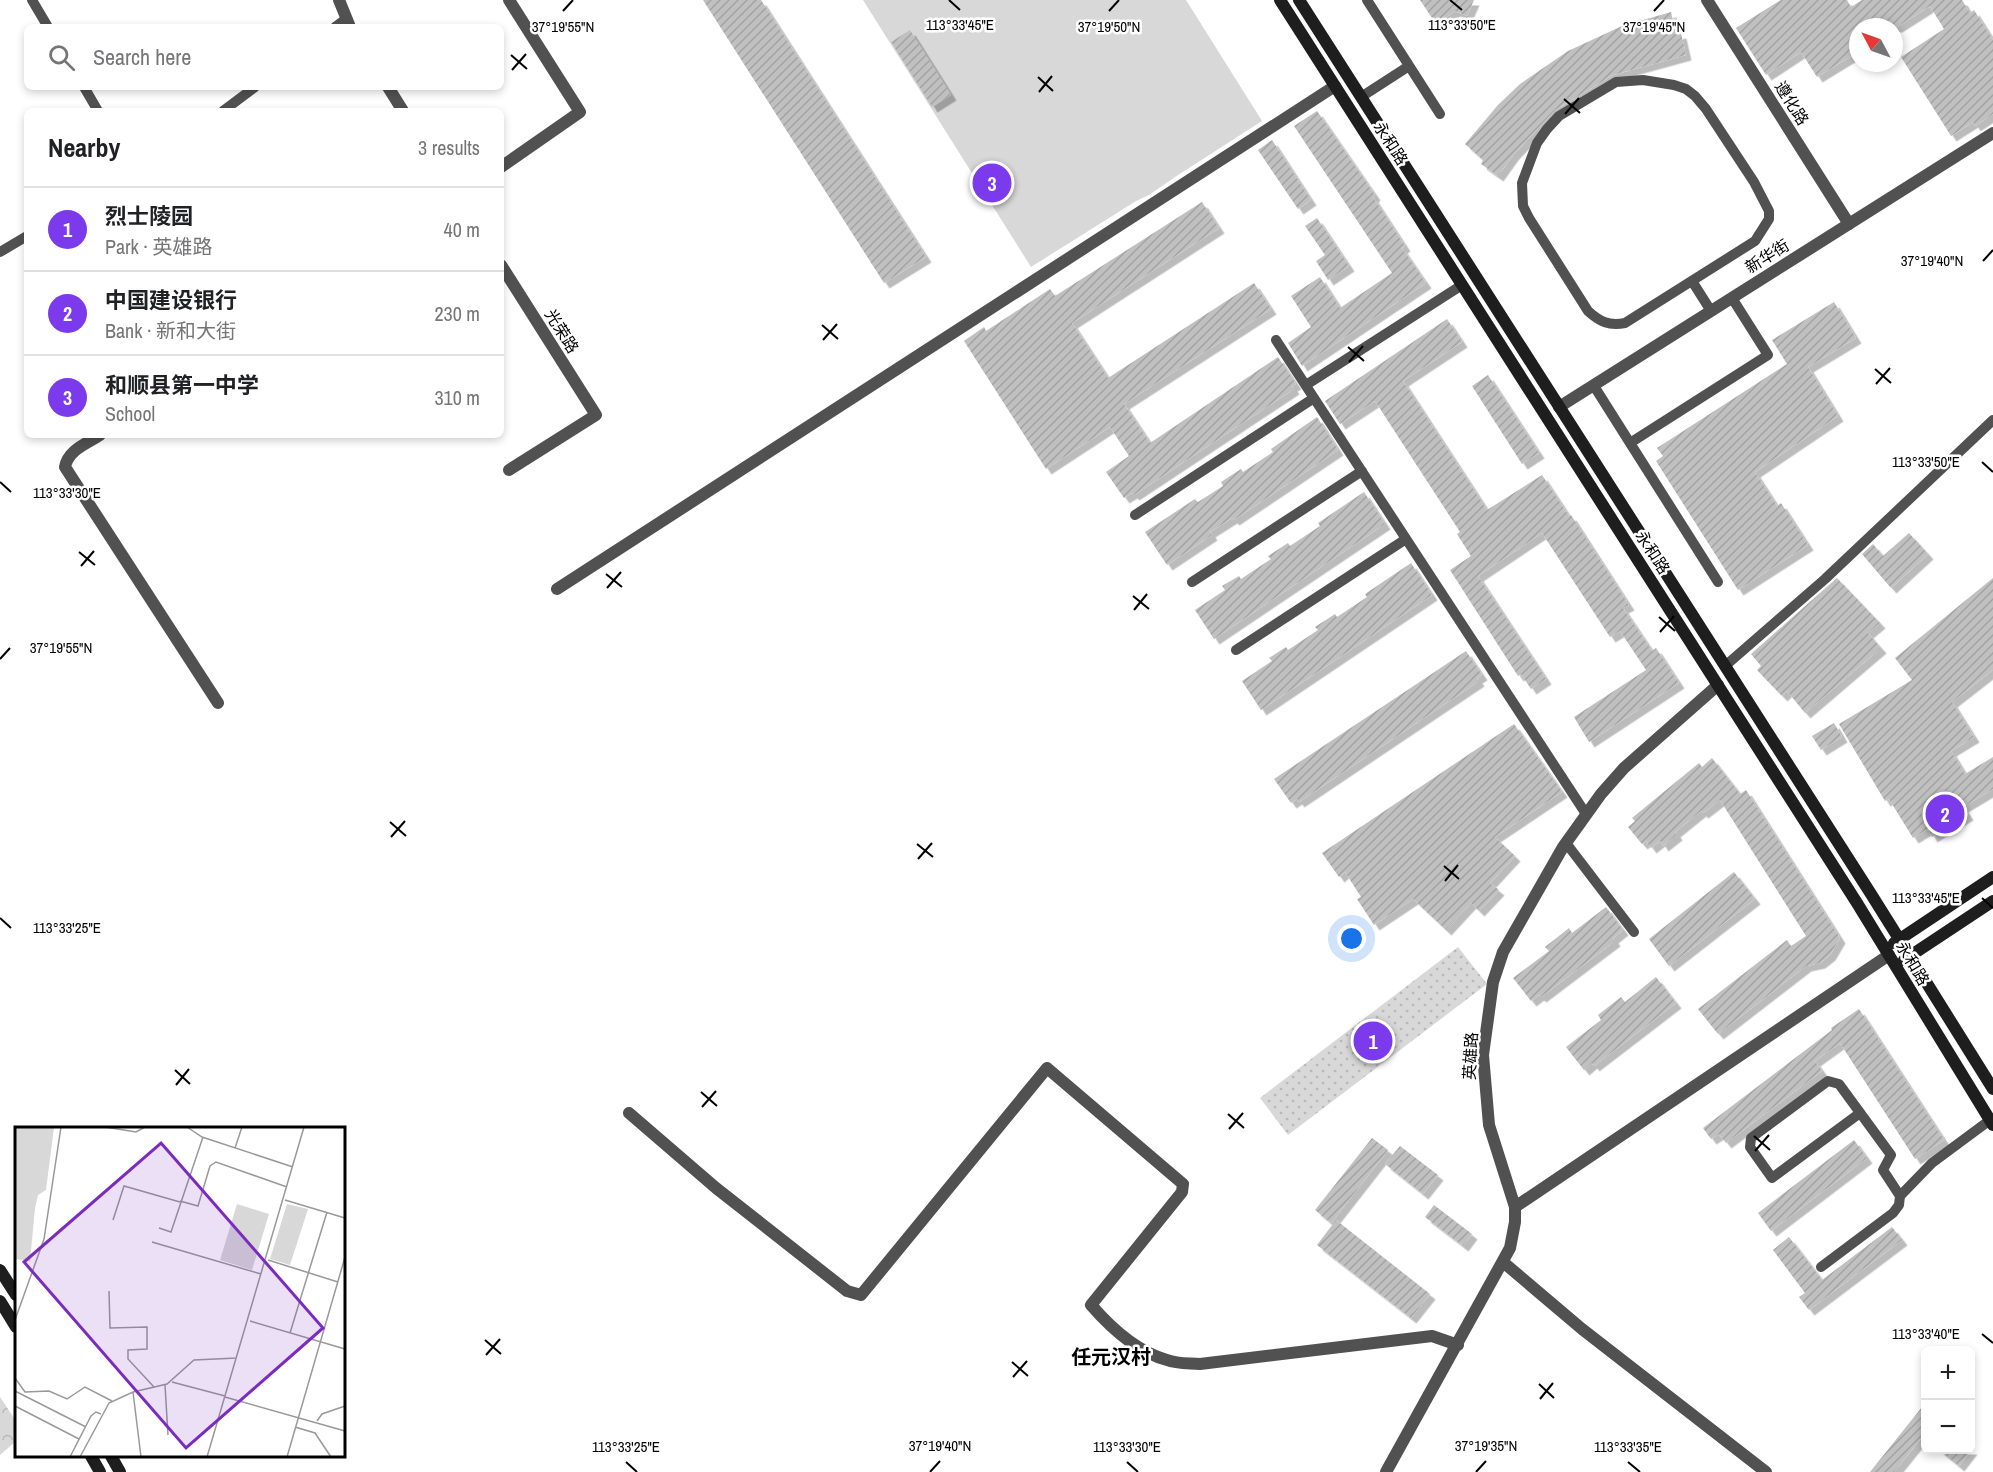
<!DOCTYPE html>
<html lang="en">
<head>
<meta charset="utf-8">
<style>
  body { margin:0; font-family:"Archivo Narrow","Noto Sans SC",sans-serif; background:#f6f6f6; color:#202124 }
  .controls { position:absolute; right:18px; bottom:18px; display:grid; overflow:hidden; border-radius:9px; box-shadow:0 3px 9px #0003 }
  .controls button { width:54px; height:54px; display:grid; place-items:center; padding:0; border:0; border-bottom:2px solid #e0e0e0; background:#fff; color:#202124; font:30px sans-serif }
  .compass { position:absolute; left:1849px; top:18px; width:54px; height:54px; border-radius:50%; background:#fff; box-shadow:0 3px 9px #0003; rotate:311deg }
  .you { position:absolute; left:1352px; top:939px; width:21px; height:21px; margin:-15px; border:4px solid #fff; border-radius:50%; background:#1a73e8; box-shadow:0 0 0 9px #1a73e833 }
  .badge { display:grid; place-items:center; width:39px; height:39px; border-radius:50%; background:#7c3aed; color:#fff; font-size:20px; font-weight:700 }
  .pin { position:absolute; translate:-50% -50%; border:3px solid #fff; box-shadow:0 2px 6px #0006 }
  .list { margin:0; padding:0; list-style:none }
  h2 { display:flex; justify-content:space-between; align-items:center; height:78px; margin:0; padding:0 24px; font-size:26px }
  h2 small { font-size:20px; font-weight:400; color:#757577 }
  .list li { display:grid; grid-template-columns:39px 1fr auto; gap:18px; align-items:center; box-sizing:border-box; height:84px; padding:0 24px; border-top:2px solid #e0e0e0 }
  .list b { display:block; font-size:22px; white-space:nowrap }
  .list p { margin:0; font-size:20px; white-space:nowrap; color:#757577 }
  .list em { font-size:20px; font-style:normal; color:#757577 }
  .icon { flex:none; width:33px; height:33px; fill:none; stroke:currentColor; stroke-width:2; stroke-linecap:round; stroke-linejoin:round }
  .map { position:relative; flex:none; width:1993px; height:1472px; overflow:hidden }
  .search { position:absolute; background:#fff; box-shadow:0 3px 9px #0003; left:24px; top:24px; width:480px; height:66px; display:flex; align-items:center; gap:15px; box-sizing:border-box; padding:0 21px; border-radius:9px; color:#757577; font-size:22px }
  .panel { position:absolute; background:#fff; box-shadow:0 3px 9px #0003; left:24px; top:108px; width:480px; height:330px; border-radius:9px }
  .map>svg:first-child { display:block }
  .grass { fill:url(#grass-dots) }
  .forest { fill:url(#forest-crowns) }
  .pitch { fill:#d8d8d8 }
  .building { fill:url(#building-hatch); filter:url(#shadow) }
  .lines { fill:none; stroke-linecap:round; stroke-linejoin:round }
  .service { stroke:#515151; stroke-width:10 }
  .minor { stroke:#515151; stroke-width:12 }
  .tertiary { stroke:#515151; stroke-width:12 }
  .secondary { stroke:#1e1e1e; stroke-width:12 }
  .ticks { fill:none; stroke:#000; stroke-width:2 }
  .labels { text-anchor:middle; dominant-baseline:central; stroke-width:5; stroke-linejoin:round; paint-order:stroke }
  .street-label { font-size:16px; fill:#000; stroke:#fff }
  .quarter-label { font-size:20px; font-weight:bold; fill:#000; stroke:#fff }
  .inset-road { fill:none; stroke:#999; stroke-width:1.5 }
  .view { fill:#7b2cbf; fill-opacity:0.15; stroke:#7b2cbf; stroke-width:3 }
  .inset-edge { fill:none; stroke:#000; stroke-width:3 }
  .ticks-label { font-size:15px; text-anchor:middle; fill:#000; stroke:#fff; stroke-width:5; stroke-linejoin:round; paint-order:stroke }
</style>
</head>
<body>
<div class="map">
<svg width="1993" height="1472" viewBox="0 0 1993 1472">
  <defs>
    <pattern id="grass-dots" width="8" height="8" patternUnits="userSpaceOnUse" patternTransform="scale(1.5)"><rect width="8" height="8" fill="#d8d8d8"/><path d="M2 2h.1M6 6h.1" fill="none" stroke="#b8b8b8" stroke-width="1.8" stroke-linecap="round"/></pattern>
    <pattern id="forest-crowns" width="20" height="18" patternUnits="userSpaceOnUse" patternTransform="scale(1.5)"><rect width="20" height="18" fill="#d8d8d8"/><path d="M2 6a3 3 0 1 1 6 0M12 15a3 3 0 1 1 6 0" fill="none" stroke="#b8b8b8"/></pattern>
    <pattern id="building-hatch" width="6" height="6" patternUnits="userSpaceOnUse" patternTransform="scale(1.5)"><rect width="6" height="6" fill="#c0c0c0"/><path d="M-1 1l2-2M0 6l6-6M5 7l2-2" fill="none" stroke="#a3a3a3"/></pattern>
    <filter id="shadow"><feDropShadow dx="5.5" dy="5.5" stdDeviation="0" flood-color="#0004"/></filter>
  </defs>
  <rect width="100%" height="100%" fill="#fff"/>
  <!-- grass -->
  <path class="grass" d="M1458,947l29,37 -199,151 -28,-37z"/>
  <!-- forest -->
  <path class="forest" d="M0,1397l16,24v20l-16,14z"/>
  <!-- pitch -->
  <path class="pitch" d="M863,0h323l76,121 -87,56 -26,18 -13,6 -105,66z"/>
  <!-- building -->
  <path class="building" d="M703,0h58l165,257 -42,26z
    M1420,0h54l-7,16 -12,-5 -19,13z
    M1781,0h66l4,7 11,-7h100l8,13 4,-3 19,30v74l-18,12 -2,-4 -22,14 -50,-79 43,-28 -14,-23 -33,21h-39v25l-41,25 -16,-25 -35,23 -30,-47z
    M1671,12l5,22 5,-1 5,22 -73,20 -58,35 -42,45 -15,21 -17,-12 2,-4 -18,-16 33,-39 22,-21 48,-33 54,-25z
    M910,30l41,65 -19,12 -41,-65z
    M1317,111l58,84 -2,2 32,49 -3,2 24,35 -124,83 -14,-23 23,-16 -20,-31 29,-19 20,31 52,-35 -98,-147z
    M1272,140l39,60 -13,9 -40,-59z
    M1202,202l17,26 -147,95 36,55 146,-95 17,26 -147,95 26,39 128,-86 18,27 -4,2 2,3 -160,106 -2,-2 -8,5 -18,-26 23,-16 -19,-29 -64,42 -82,-128 20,-14 2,4 64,-42 5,7z
    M1317,218l32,48 -21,14 -12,-19 9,-6 -20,-29z
    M1834,302l22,36 -48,29 30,49 -83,56 22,34 4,-3 27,42 -70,45 -82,-129 7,-5 -6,-8 130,-84 -15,-24z
    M1447,319l15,23 -59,39 84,129 55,-35 27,41 2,-1 58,90 -6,3 29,43 4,-3 23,35 -90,59 -15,-25 72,-47 -26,-39 -10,6 -68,-104 -64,43 68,103 -15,10 -10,-15 -3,2 -68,-106 21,-14 -14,-22 3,-2 -85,-131 -35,23 -15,-23z
    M1488,375l51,78 -17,11 -50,-78z
    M1317,417l21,33 -104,70 -2,-2 -22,14 2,3 -45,30 -22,-33 50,-33 3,3 25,-16 -2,-4 20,-13 2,3 30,-20 -2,-3z
    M1364,492l21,32 -171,115 -19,-29 30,-20 -3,-4 17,-10 2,3 30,-20 -3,-3 20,-13 2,3 30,-20 -2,-3z
    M1909,533l19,21 -37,34 -29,-34 11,-10 10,12z
    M1411,563l21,32 -171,115 -19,-29 30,-20 -3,-3 17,-11 2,3 30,-20 -3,-3 20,-13 2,3 30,-20 -2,-3z
    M1837,578l43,45 -12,10 13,15 -76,65 -18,-22 -5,5 -25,-26 4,-4 -10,-12z
    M1993,578v92l-41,32 22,35 -23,14 14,23 28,-17v32l-30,18 5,8 -36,22 -4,-8 -15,9 -24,-39 -4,2 -46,-77 73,-44 -17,-22z
    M1466,651l16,24 -5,3 2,3 -180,121 -2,-3 -6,4 -17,-24z
    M1834,723l8,14 -21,13 -9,-14z
    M1514,724l48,68 -67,45 20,19 -25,27 9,7 -20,21 -8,-8 -25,27 -33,-31 -39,26 -17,-26 4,-2 -16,-25 -6,5 -17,-24z
    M1712,758l28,36 6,-4 94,148 -10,17 -10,8 -14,3 -88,68 -20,-25 89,-69 4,6 15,-10 -86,-136 -17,13 -2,-2 -26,21 2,3 -14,11 -3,-5 -9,7 -5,-7 -4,3 -14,-17 7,-6 -3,-3 67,-55 3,4z
    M1734,872l21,27 -86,67 -20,-27z
    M1606,907l17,23 -10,8 2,3 -74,56 -2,-2 -8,6 -18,-23 36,-27 -4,-4 24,-19 3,5z
    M1656,977l20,26 -82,63 -2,-3 -8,7 -18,-23 35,-27 -3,-5 23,-18 4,5z
    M1859,1009l85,131 -29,19 -75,-116 -25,18 7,10 -96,72 -7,-9 -8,5 -8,-11 129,-98 -1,-2z
    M1372,1138l16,12 -57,73 -16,-13z
    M1854,1140l13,18 -96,73 -13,-18z
    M1400,1146l38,29 -15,19 -38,-30z
    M1434,1205l38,29 -9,12 -38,-29z
    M1336,1220l94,74 -19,24 -94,-73z
    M1892,1227l10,13 -93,70 -10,-13 6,-4 -32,-43 16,-13 33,43z
    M1926,1402v30l-32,40h-24z
    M1938,1449h34l-13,17z"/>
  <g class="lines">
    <!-- service -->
    <path class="service" d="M32,0l16,27
      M1367,0l73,114
      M335,27l11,-8
      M1643,80l31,5 12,4 9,7 11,13 48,73 15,29v8l-14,22 -130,82c-16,3 -25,-1 -37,-12l-59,-93 -6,-12 -1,-23 15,-40 10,-14 12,-13 57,-34z
      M84,87l14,24
      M1361,97l48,-31
      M223,111l32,-24
      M0,252l27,-16
      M1692,281l19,30
      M1276,340l310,474
      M1306,385l156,-100
      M1594,386l36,57
      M1135,515l179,-117
      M1192,582l170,-111
      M1718,582l-88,-139 138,-88 -36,-57
      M1236,650l170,-111
      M1725,666l100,-87 168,-159
      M1566,843l68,89
      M1860,1113l-88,65 -22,-31 1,-9 77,-57 11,3 52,71 -8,15 17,26
      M1821,1267l72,-54 6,-8 1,-9 32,-33 58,-43"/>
    <!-- minor -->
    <path class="minor" d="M339,0l11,27
      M1707,0l142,224
      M388,87l15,24
      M501,167l79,-55 -71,-112
      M501,265l95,150 -87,55
      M100,435c-14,9 -32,15 -35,32l153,236
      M557,589l778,-503
      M629,1113l87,75 131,103 14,4 186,-227 136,116 -1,8 -91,113c20,23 46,47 76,55 10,4 23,3 33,4l232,-28 26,9
      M1515,1207l374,-252
      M1503,1262l79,67 184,143
      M1386,1472l124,-224 5,-26v-15l-26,-82 -6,-70 10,-73 10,-30 60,-105 38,-53 23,-26 94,-83"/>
    <!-- tertiary -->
    <path class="tertiary" d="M1559,407l434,-274"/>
    <!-- secondary -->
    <path class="secondary" d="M1280,0l577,903 136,222
      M1299,0l572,894 122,195
      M1894,943l99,-66
      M1904,960l89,-59
      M0,1270l16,25
      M0,1301l16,26
      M91,1456l9,16
      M111,1456l9,16"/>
  </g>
  <!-- ticks -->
  <path class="ticks" d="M949,0l11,10M1450,0l12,10M563,11l10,-11M1109,11l10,-11M1654,11l10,-11M511,55l16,14M512,70l14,-16M1038,77l15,14M1039,92l13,-16M1564,99l16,14M1565,114l14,-16M1983,261l10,-11M822,325l16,14M823,340l14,-16M1348,347l16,14M1349,362l14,-16M1875,369l16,14M1876,384l14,-16M1982,462l11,10M0,482l11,10M79,552l16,13M81,566l13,-15M606,574l16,13M607,588l14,-16M1133,596l16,13M1134,610l13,-16M1659,617l16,14M1660,632l14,-16M0,659l10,-11M390,822l16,14M391,837l14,-16M917,844l16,13M918,859l14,-16M1444,866l15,13M1445,881l13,-16M1982,898l11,10M0,918l11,10M175,1070l15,14M176,1085l13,-16M701,1092l16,14M702,1107l14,-16M1228,1114l16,14M1229,1129l14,-16M1754,1136l16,14M1755,1151l14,-16M1982,1334l11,9M485,1340l16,14M486,1355l14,-16M1012,1362l16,14M1013,1377l14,-16M1539,1384l15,14M1540,1399l13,-16M626,1462l11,10M1127,1462l11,10M1628,1462l12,10M930,1472l10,-11M1476,1472l10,-11"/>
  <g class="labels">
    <!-- street labels -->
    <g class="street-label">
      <text transform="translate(1792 103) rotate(58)">遵化路</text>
      <text transform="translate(1391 143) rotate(57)">永和路</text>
      <text transform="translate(1767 256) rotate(-32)">新华街</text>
      <text transform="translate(562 331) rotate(58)">光荣路</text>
      <text transform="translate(1653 552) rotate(57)">永和路</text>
      <text transform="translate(1913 963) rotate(59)">永和路</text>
      <text transform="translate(1470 1056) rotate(-87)">英雄路</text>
    </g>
    <!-- quarter labels -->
    <g class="quarter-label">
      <text x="1111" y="1356">任元汉村</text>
    </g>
  </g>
  <!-- overview -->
  <g transform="translate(15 1127)">
    <rect width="330" height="330" fill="#fff"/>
    <path d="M272,77l21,5 -18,56 -20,-6z" fill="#d8d8d8"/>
    <path d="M39,0l-8,63 -8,5 -3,13 -5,53 -15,-2v-132z" fill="#d8d8d8"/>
    <path d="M222,77l32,10 -17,56 -32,-10z" fill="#d8d8d8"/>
    <path class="inset-road" d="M90,0l31,5 9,-5M172,0l15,10 91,30M220,21l7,-21M270,73l60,18M165,74l18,5 12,-40 6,-4 71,25M98,93l11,-34 56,16M144,101l12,4 32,-95M137,115l109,32M253,133l70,22M94,164l1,37 37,-1v22l-19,1v9l26,28M0,193l29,-81 17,-112M235,194l95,28M275,206l37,-121M0,251l10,14 24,-1 18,8 18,-12 27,14M157,255l53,14M150,258l3,50M0,264l71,36M118,265l8,65M210,270l120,34M0,279l64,33M302,294l5,-7 23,-8M280,300l20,6 16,24M55,330l21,-41 5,-4 5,2M65,330l29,-54 24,-11 34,-8 27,-24 43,-2M192,330l97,-330M272,330l58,-200"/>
    <path class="view" d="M146,16l162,185 -137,120 -162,-186z"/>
    <rect width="330" height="330" class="inset-edge"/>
  </g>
  <g class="ticks-label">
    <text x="960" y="30">113°33'45"E</text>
    <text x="1462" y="30">113°33'50"E</text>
    <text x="563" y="32">37°19'55"N</text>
    <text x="1109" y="32">37°19'50"N</text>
    <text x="1654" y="32">37°19'45"N</text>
    <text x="1932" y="266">37°19'40"N</text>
    <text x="1926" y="467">113°33'50"E</text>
    <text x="67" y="498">113°33'30"E</text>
    <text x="61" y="653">37°19'55"N</text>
    <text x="1926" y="903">113°33'45"E</text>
    <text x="67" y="933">113°33'25"E</text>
    <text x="1926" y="1339">113°33'40"E</text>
    <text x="940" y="1451">37°19'40"N</text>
    <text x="1486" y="1451">37°19'35"N</text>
    <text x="626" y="1452">113°33'25"E</text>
    <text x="1127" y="1452">113°33'30"E</text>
    <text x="1628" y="1452">113°33'35"E</text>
  </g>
</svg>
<div class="controls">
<button>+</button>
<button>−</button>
</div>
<svg class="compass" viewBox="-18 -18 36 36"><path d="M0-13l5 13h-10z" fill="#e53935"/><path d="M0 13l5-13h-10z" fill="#757577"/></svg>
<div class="you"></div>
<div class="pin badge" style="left:1373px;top:1041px">1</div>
<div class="pin badge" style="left:1945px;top:814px">2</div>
<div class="pin badge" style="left:992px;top:183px">3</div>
<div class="search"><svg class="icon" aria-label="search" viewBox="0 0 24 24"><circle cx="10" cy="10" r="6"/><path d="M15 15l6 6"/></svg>Search here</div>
<section class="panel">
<h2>Nearby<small>3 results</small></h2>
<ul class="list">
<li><span class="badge">1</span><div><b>烈士陵园</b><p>Park · 英雄路</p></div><em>40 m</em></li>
<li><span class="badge">2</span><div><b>中国建设银行</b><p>Bank · 新和大街</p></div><em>230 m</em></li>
<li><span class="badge">3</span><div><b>和顺县第一中学</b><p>School</p></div><em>310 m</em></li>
</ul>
</section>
</div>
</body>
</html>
